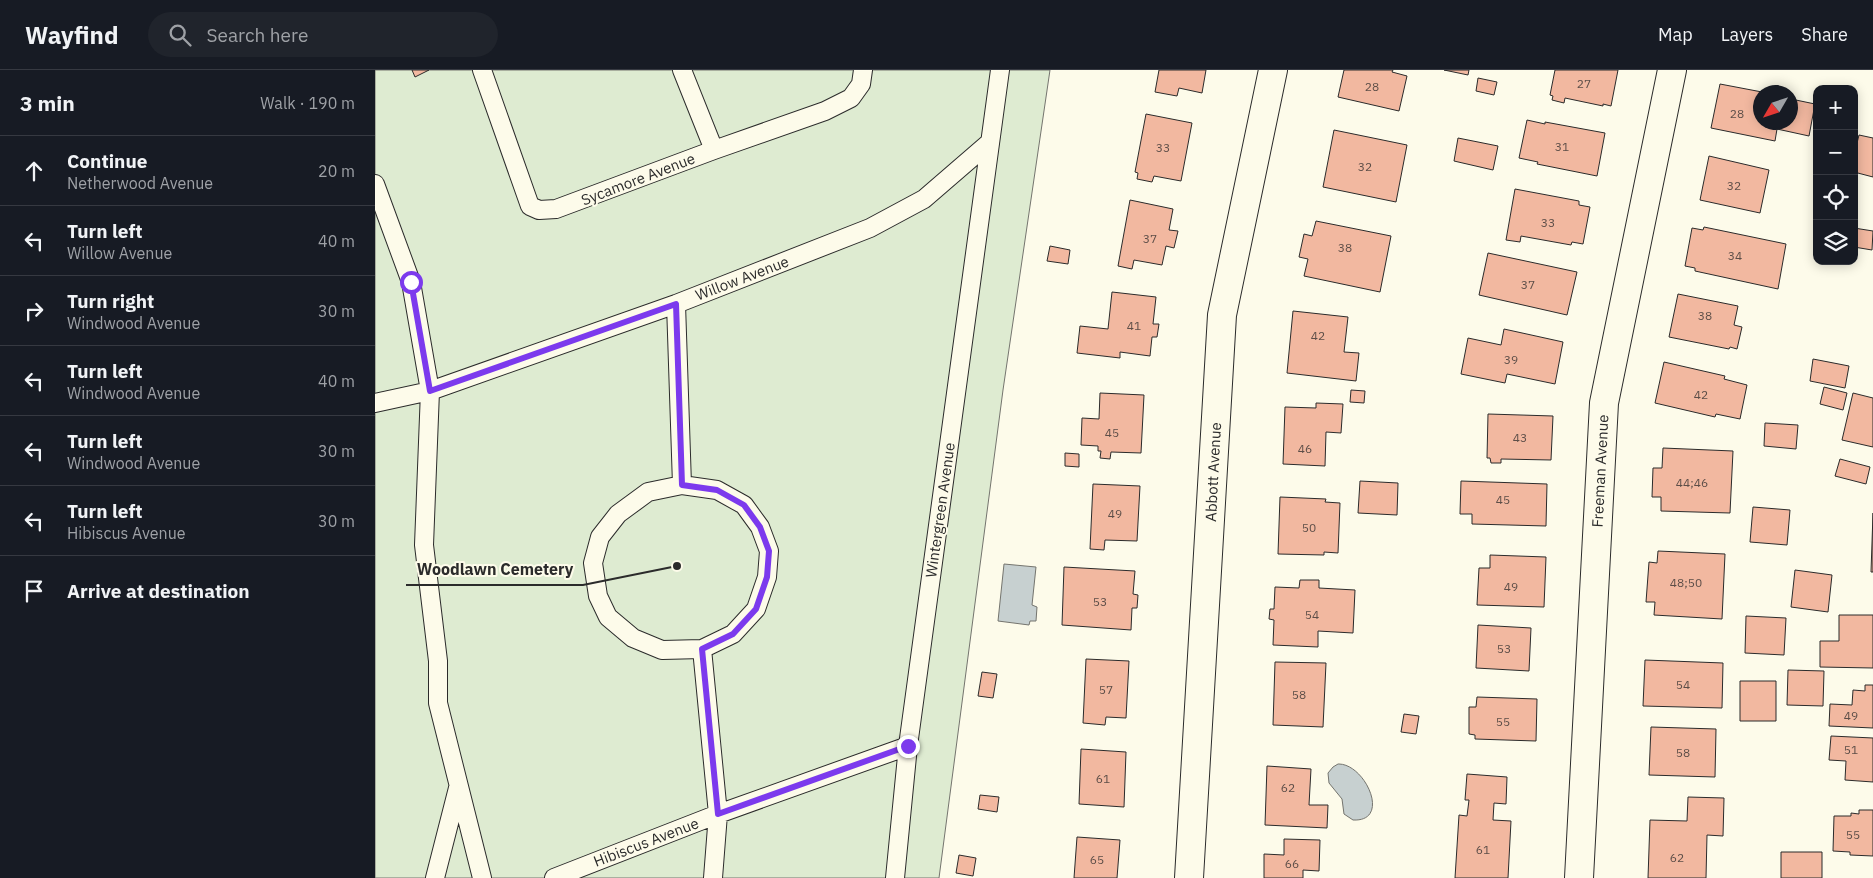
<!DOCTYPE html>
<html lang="en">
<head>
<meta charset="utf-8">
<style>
  body { margin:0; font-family:"IBM Plex Sans",sans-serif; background:#20242c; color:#f1f3f6 }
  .controls { position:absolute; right:15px; top:15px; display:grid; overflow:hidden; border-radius:10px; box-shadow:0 2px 12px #0003 }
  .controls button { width:45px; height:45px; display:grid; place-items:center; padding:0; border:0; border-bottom:1px solid #363941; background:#171b24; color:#f1f3f6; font:25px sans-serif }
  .compass { position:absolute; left:1378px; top:15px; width:45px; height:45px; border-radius:50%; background:#171b24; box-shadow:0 2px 12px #0003; rotate:231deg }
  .stop { position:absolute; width:15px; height:15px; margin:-11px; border:4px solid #7c3aed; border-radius:50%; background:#fff }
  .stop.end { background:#7c3aed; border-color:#fff; box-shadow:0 1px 5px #0008 }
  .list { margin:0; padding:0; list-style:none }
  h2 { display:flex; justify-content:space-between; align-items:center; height:65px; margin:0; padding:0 20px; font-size:21px }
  h2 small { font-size:16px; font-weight:400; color:#9ea1a6 }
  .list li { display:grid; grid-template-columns:32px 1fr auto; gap:15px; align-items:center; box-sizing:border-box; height:70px; padding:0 20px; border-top:1px solid #363941 }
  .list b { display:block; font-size:19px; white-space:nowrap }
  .list p { margin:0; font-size:16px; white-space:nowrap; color:#9ea1a6 }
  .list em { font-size:16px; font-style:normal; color:#9ea1a6 }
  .icon { flex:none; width:28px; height:28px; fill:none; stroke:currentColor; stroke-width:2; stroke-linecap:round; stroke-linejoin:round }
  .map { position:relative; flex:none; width:1498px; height:808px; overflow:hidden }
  header { display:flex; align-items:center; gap:30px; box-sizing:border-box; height:70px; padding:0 25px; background:#171b24; border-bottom:1px solid #363941 }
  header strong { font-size:24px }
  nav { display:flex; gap:28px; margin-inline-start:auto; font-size:18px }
  .search { width:350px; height:45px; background:#20242c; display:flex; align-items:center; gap:12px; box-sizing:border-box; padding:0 18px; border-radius:28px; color:#9ea1a6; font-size:19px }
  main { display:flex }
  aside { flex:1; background:#171b24 }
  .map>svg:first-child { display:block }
  .green { fill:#deebd1; stroke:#74746e }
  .water { fill:#c7d0d0; stroke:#74746e }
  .building { fill:#f2b8a0; stroke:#2b2b2b }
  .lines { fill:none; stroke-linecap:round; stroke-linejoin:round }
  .lane-casing { stroke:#2b2b2b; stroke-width:20 }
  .street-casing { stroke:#2b2b2b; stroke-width:30 }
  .lane { stroke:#fdfbea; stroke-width:18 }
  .street { stroke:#fdfbea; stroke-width:28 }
  .route { stroke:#7c3aed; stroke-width:6 }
  .labels { text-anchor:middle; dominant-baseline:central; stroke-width:4; stroke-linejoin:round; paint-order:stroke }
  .number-label { font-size:12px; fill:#5d4e48 }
  .street-label { font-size:15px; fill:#2b2b2b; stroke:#fdfbea }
  .leader { fill:none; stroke:#2b2b2b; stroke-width:2 }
  .callout-dot { fill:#2b2b2b; stroke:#fdfbea; stroke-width:2 }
  .callout-label { font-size:16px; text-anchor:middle; font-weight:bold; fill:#2b2b2b; stroke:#fdfbea; stroke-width:4; stroke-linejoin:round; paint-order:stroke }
</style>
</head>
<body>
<header>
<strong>Wayfind</strong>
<div class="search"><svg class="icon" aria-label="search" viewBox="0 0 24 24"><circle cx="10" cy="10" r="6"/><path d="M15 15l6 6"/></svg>Search here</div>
<nav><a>Map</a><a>Layers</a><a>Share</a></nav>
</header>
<main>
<aside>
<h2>3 min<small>Walk · 190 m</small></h2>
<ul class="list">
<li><svg class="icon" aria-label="ahead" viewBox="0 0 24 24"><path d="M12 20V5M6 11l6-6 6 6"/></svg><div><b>Continue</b><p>Netherwood Avenue</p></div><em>20 m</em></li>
<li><svg class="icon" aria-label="left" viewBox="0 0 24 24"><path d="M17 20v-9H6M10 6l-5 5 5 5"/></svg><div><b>Turn left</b><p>Willow Avenue</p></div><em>40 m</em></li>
<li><svg class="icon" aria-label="right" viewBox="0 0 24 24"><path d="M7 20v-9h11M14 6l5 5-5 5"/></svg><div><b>Turn right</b><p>Windwood Avenue</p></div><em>30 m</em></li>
<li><svg class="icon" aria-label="left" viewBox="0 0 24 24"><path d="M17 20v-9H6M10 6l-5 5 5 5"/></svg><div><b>Turn left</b><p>Windwood Avenue</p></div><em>40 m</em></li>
<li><svg class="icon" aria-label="left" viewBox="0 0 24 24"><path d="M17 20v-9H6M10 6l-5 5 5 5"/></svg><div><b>Turn left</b><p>Windwood Avenue</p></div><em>30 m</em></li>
<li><svg class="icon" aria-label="left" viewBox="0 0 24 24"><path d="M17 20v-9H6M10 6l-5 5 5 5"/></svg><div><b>Turn left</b><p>Hibiscus Avenue</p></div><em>30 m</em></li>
<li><svg class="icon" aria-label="arrive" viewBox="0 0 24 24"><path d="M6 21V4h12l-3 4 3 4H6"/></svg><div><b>Arrive at destination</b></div></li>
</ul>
</aside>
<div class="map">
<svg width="1498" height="808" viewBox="0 0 1498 808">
  <rect width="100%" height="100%" fill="#fdfbea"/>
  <!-- green -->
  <path class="green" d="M0,0h675l-47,320 -64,488h-564z"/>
  <!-- water -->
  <path class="water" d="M629,494l32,3 -4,38 5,2 -1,14h-6l-1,4 -31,-4z
    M963,694c27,-1 54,58 15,56l-9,-6 -2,-15 -13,-16 -1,-10 5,-6z"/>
  <!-- building -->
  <path class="building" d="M37,0h17l-14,7z
    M784,0h47l-4,23 -23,-5 -2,8 -22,-4z
    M969,0h49l-1,2 15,4 -8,35 -61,-14z
    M1069,0h25l-1,5z
    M1180,0h63l-7,36 -8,-2v2l-38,-8 -1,5 -12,-3 1,-4 -3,-1z
    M1103,8l19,4 -3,13 -18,-4z
    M1345,14l42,8h-1v30h30v-23l24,5 -6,32 -32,-7 -2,12 -64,-13z
    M771,44l46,9 -11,58 -27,-5 -2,6 -15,-3 1,-6 -3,-1z
    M1152,50l18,4v-2l60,11 -8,43 -60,-12 1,-2 -19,-4z
    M959,60l73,15 -11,57 -73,-15z
    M1484,65l14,3v39l-19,-5v-17z
    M1083,68l40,8 -5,24 -39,-9z
    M1334,86l60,14 -9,43 -60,-13z
    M1140,119l64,12v4l11,2 -7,37 -11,-2 -1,3 -50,-9 -1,6 -14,-2z
    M755,130l43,9 -4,21 9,1 -4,17 -8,-2 -4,19 -28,-5 -2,9 -14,-3z
    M941,151l75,15 -11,56 -76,-16 4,-17 -9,-2 5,-23 8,2z
    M1329,157l82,17 -8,45 -83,-18v-3l-10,-2 7,-38 11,2z
    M1479,158l19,3 -1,19 -18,-3z
    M675,176l20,4 -2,14 -21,-3z
    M1113,183l89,19 -10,43 -88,-20z
    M737,222l44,5 -3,27h6l-2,13h-5l-2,19 -30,-4v6l-43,-5 3,-27 28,3z
    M1303,224l60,12 -4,19 8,2 -5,22 -7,-2 -1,2 -60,-12z
    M918,241l55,6 -4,35 15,1 -3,28 -69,-8z
    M1129,259l59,13 -8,42 -48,-10 -2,9 -44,-9 7,-36 33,7z
    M1438,289l36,7 -4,22 -35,-7z
    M1289,292l61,14 -1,3 23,6 -7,34 -24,-5 -1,3 -60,-14z
    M1449,317l23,6 -4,17 -23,-6z
    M976,320l14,1 -1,12 -14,-1z
    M725,323l44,2 -3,58 -30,-1 -1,7 -10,-1 1,-7h-3v-5l-17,-1 1,-27 17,1z
    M1478,323l20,5v49l-31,-7z
    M941,333l27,1 -2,29 -15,-1 -1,34 -42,-2 2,-57 31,1z
    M1113,344l65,2 -2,44 -50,-1v4h-10l-1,-5h-3z
    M1390,353l33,2 -2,24 -32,-3z
    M1288,378l70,3 -3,62 -69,-2v-14h-9l1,-29h9z
    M690,383l14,1v13l-14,-1z
    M1465,389l30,8 -4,17 -31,-8z
    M985,411l38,2 -1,32 -39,-2z
    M1086,411l86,3 -1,42 -74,-2v-10h-12z
    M718,414l47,2 -3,55 -32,-1 -1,10 -14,-1z
    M905,427l46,2 -1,3 15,1 -2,50 -14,-1v3l-46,-1z
    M1378,437l37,3 -3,35 -37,-3z
    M1498,443v59h-2z
    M1283,481l67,3 -3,65 -68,-4 1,-13h-9l3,-40 8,1z
    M1115,485l56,2 -2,50 -67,-2 2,-37h11z
    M689,497l71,4 -2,23 5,1 -1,13h-5l-1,22 -69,-5z
    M1420,500l37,5 -4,37 -37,-5z
    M925,510h19v8l36,2 -2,43 -35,-2v16l-45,-2 1,-25 -5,-1 1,-10h4l1,-22 24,1z
    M1464,545h34v53l-53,-1v-26h19z
    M1371,546l40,2 -2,37 -39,-2z
    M1103,555l53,3 -2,43 -53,-3z
    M711,589l43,2 -3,57 -20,-1 -1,8 -22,-2z
    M1270,590l78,3 -1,45 -79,-2z
    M900,592l51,1 -3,64 -50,-2z
    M1413,600l36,1 -1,35 -36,-1z
    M607,602l15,2 -4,24 -15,-2z
    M1365,611h36v40h-36z
    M1490,615h8v43l-44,-2 1,-22 22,1 1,-15 12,1z
    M1102,627l60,2 -1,42 -61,-2v-4l-6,-1v-27h7z
    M1029,644l15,2 -3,18 -15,-2z
    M1276,657l65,2 -1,48 -66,-2z
    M1456,666l42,2v44l-28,-2 1,-19 -17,-1z
    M706,679l45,3 -2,55 -45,-3z
    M892,696l44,3 -2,36h19l-1,23 -62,-3z
    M1092,704l40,3 -1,27 -12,-1 -1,17 18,1 -3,57h-53l4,-63 8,1 2,-16h-4z
    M605,725l19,2 -2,15 -19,-3z
    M1313,727l36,1 -1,38 -16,-1 -1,43h-58l2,-58 37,1z
    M1484,740h14v46l-23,-1v-3l-17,-1 1,-35h17v-3l8,1z
    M702,767l43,3 -3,38h-43z
    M909,769l36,1 -1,31 -16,-1v8h-39v-24l20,1z
    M1406,782h41v26h-41z
    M584,785l17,3 -3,18 -17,-3z"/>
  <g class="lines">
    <defs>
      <path id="lane" d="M107,0l48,136 9,4 17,-1 158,-59 111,-39 26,-13 10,-14 2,-14
        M307,0l32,80
        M0,114l36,98 19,109 -6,154 14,116v42l44,175
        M301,234l6,181 -34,7 -30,22 -18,23 -7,26 5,33 10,21 25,21 29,12 40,-1 16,165 -5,64
        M0,333l55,-12 246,-87 194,-76 54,-29 66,-57
        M307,415l35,5 27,15 16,22 9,24 -2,26 -11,32 -23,25 -31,15
        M60,808l23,-90
        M179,808l164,-64 190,-68
        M520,808l13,-132 92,-676"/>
      <path id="street" d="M814,808l33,-563 51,-245
        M1204,808l25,-475 68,-333"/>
    </defs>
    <!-- lane casing -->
    <use href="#lane" class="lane-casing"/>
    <!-- street casing -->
    <use href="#street" class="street-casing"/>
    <!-- lane -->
    <use href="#lane" class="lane"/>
    <!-- street -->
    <use href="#street" class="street"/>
  </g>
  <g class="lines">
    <!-- route -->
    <path class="route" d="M36,212l19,109 246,-87 6,181 35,5 27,15 16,22 9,24 -2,26 -11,32 -23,25 -31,15 16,165 190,-68"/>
  </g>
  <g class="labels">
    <!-- number labels -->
    <g class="number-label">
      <text x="1209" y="13">27</text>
      <text x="997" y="16">28</text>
      <text x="1362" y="43">28</text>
      <text x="1187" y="76">31</text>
      <text x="788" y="77">33</text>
      <text x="990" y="96">32</text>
      <text x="1359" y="115">32</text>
      <text x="1173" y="152">33</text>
      <text x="775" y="168">37</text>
      <text x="970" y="177">38</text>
      <text x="1360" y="185">34</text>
      <text x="1153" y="214">37</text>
      <text x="1330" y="245">38</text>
      <text x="759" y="255">41</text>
      <text x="943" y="265">42</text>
      <text x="1136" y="289">39</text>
      <text x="1326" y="324">42</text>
      <text x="737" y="362">45</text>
      <text x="1145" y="367">43</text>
      <text x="930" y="378">46</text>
      <text x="1317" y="412">44;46</text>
      <text x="1128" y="429">45</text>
      <text x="740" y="443">49</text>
      <text x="934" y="457">50</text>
      <text x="1311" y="512">48;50</text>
      <text x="1136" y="516">49</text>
      <text x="725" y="531">53</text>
      <text x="937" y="544">54</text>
      <text x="1129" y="578">53</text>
      <text x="1308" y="614">54</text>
      <text x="731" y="619">57</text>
      <text x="924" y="624">58</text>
      <text x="1476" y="645">49</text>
      <text x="1128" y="651">55</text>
      <text x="1476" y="679">51</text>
      <text x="1308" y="682">58</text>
      <text x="728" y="708">61</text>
      <text x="913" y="717">62</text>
      <text x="1478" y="764">55</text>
      <text x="1108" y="779">61</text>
      <text x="1302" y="787">62</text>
      <text x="722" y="789">65</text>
      <text x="917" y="793">66</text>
    </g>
    <!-- street labels -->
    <g class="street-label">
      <text transform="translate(263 109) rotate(-21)">Sycamore Avenue</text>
      <text transform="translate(367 208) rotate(-21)">Willow Avenue</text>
      <text transform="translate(1225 401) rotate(-87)">Freeman Avenue</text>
      <text transform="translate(838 402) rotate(-87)">Abbott Avenue</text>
      <text transform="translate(565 440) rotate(-82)">Wintergreen Avenue</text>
      <text transform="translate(271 772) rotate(-21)">Hibiscus Avenue</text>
    </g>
  </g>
  <!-- callouts -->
  <path class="leader" d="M302 496L208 515H31"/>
  <circle class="callout-dot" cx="302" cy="496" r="5"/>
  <g class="callout-label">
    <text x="120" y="505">Woodlawn Cemetery</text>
  </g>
</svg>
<div class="controls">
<button>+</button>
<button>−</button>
<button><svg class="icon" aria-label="locate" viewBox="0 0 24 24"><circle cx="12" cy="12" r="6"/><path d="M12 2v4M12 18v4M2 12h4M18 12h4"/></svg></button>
<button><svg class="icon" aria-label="layers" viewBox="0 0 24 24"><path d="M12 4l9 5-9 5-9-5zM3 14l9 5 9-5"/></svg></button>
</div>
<svg class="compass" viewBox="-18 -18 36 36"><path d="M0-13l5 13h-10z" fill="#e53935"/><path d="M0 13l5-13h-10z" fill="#9ea1a6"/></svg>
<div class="stop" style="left:36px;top:212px"></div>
<div class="stop end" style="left:533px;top:676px"></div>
</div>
</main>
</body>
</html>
